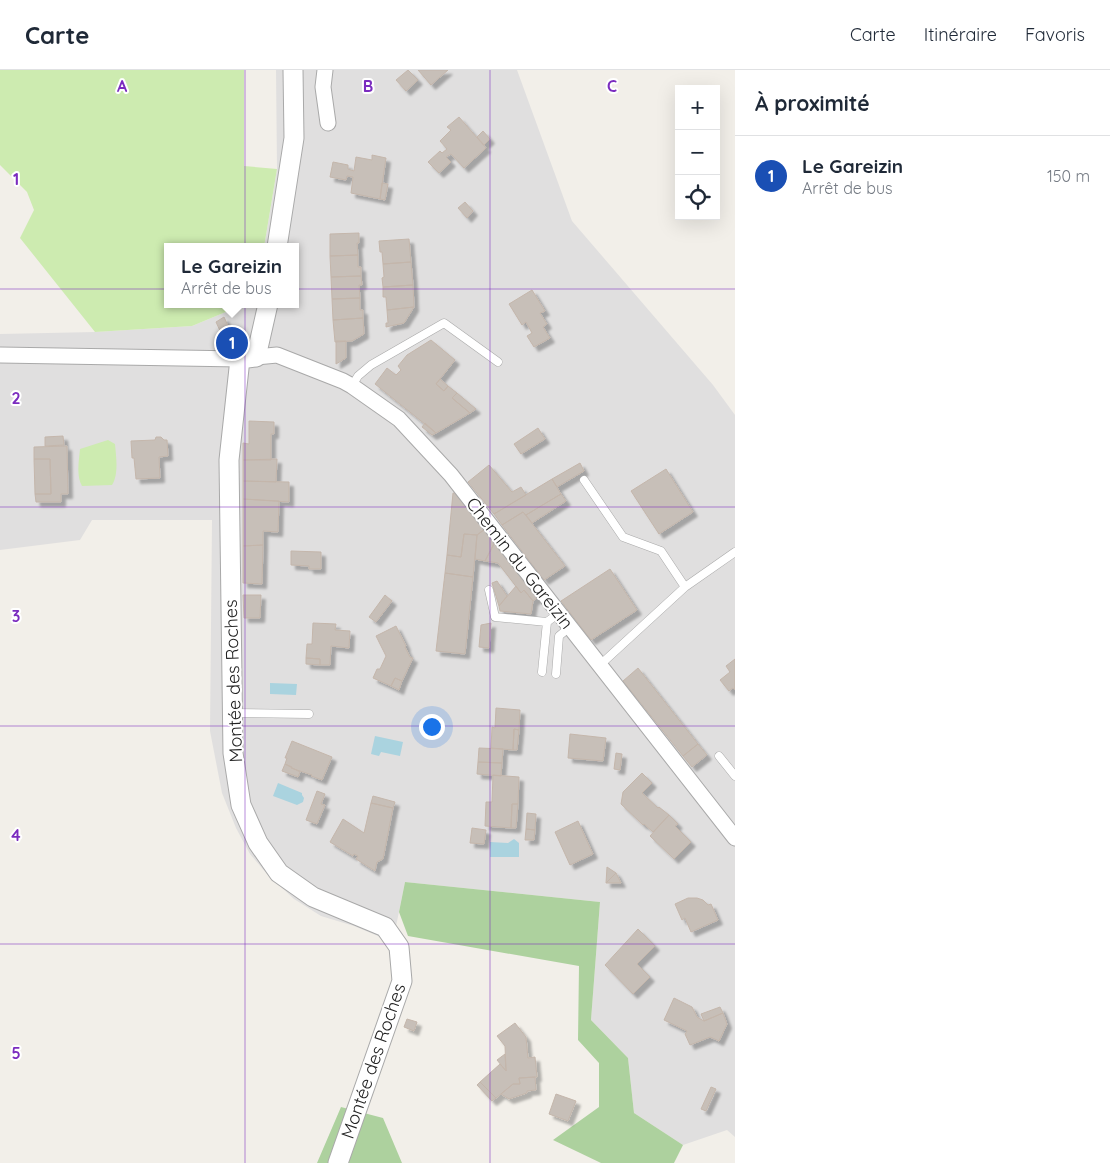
<!DOCTYPE html>
<html lang="fr">
<head>
<meta charset="utf-8">
<style>
  body { margin:0; font-family:Quicksand,sans-serif; background:#f2f2f3; color:#1f2937 }
  .controls { position:absolute; right:15px; top:15px; display:grid; overflow:hidden; border-radius:0px; box-shadow:0 5px 20px #0002 }
  .controls button { width:45px; height:45px; display:grid; place-items:center; padding:0; border:0; border-bottom:1px solid #e0e1e3; background:#fff; color:#1f2937; font:25px sans-serif }
  .you { position:absolute; left:431px; top:656px; width:18px; height:18px; margin:-12px; border:4px solid #fff; border-radius:50%; background:#1a73e8; box-shadow:0 0 0 8px #1a73e833 }
  .badge { display:grid; place-items:center; width:32px; height:32px; border-radius:50%; background:#0b8043; color:#fff; font-size:16px; font-weight:700 }
  .pin { position:absolute; translate:-50% -50%; border:2px solid #fff; box-shadow:0 1px 5px #0006 }
  .popup { position:absolute; left:164px; top:173px; width:135px; height:65px; box-sizing:border-box; display:grid; place-content:center; border-radius:0px; background:#fff; filter:drop-shadow(0 1px 4px #0005); font-size:16px; white-space:nowrap; color:#747a83 }
  .popup b { font-size:19px; color:#1f2937 }
  .popup::after { content:''; position:absolute; left:50%; top:100%; margin-left:-10px; border:10px solid transparent; border-top-color:#fff }
  .list { margin:0; padding:0; list-style:none }
  h2 { display:flex; justify-content:space-between; align-items:center; height:65px; margin:0; padding:0 20px; font-size:21px }
  h2 small { font-size:16px; font-weight:400; color:#747a83 }
  .list li { display:grid; grid-template-columns:32px 1fr auto; gap:15px; align-items:center; box-sizing:border-box; height:80px; padding:0 20px; border-top:1px solid #e0e1e3 }
  .list b { display:block; font-size:19px; white-space:nowrap }
  .list p { margin:0; font-size:16px; white-space:nowrap; color:#747a83 }
  .list em { font-size:16px; font-style:normal; color:#747a83 }
  .icon { flex:none; width:28px; height:28px; fill:none; stroke:currentColor; stroke-width:2; stroke-linecap:round; stroke-linejoin:round }
  .map { position:relative; flex:none; width:735px; height:1093px; overflow:hidden }
  header { display:flex; align-items:center; gap:30px; box-sizing:border-box; height:70px; padding:0 25px; background:#fff; border-bottom:1px solid #e0e1e3 }
  header strong { font-size:24px }
  nav { display:flex; gap:28px; margin-inline-start:auto; font-size:18px }
  main { display:flex }
  aside { flex:1; background:#fff }
  .map>svg:first-child { display:block }
  .residential { fill:#e0dfdf }
  .grass { fill:#cdebb0 }
  .forest { fill:#add19e }
  .water { fill:#aad3df }
  .building { fill:#c7bfb8; stroke:#c4b6ab; filter:url(#shadow) }
  .lines { fill:none; stroke-linecap:round; stroke-linejoin:round }
  .service-casing { stroke:#a9a9a9; stroke-width:9 }
  .minor-casing { stroke:#a9a9a9; stroke-width:17 }
  .tertiary-casing { stroke:#a9a9a9; stroke-width:21 }
  .service { stroke:#fff; stroke-width:8 }
  .minor { stroke:#fff; stroke-width:15 }
  .tertiary { stroke:#fff; stroke-width:19 }
  .grid { fill:none; stroke:#7b2cbf; stroke-width:1; stroke-opacity:0.55 }
  .labels { text-anchor:middle; dominant-baseline:central; stroke-width:4; stroke-linejoin:round; paint-order:stroke }
  .street-label { font-size:18px; fill:#222; stroke:#fff }
  .grid-label { font-size:16px; text-anchor:middle; font-weight:bold; fill:#7b2cbf; stroke:#fff; stroke-width:4; stroke-linejoin:round; paint-order:stroke }
</style>
</head>
<body>
<header>
<strong>Carte</strong>
<nav><a>Carte</a><a>Itinéraire</a><a>Favoris</a></nav>
</header>
<main>
<div class="map">
<svg width="735" height="1093" viewBox="0 0 735 1093">
  <defs>
    <filter id="shadow"><feDropShadow dx="4.5" dy="4.5" stdDeviation="1" flood-color="#0004"/></filter>
  </defs>
  <rect width="100%" height="100%" fill="#f2efe9"/>
  <!-- residential -->
  <path class="residential" d="M276,0h241l55,151 141,164 22,30v722l-8,-7 -44,15 -49,-32 -6,-55 -37,-38 9,-118 -195,-20 -13,64 -14,-10 -24,-10 -33,-10 -27,-17 -27,-25 -17,-20 -14,-26 -14,-35 -12,-62 2,-211h-120l-12,20 -80,10v-216l95,-2 97,-6 53,-22h51v-57h-32l13,-78z"/>
  <!-- grass -->
  <path class="grass" d="M0,0h244v96l33,3 -13,78h-96v57h77l-53,22 -97,6 -75,-94 14,-28 -7,-18 -27,-27z
    M108,370l7,4c1,12 4,30 -3,41l-30,1c-6,-10 -3,-26 -2,-37z"/>
  <!-- forest -->
  <path class="forest" d="M405,812l195,20 -9,118 37,38 6,55 49,32 -9,18h-73l-48,-23 46,-33v-44l-21,-23 1,-74 -171,-30 -9,-24z
    M341,1037l42,11 19,45h-85z"/>
  <!-- water -->
  <path class="water" d="M270,613l27,1 -1,11 -26,-1z
    M375,666l28,6 -3,14 -19,-4 -2,4 -8,-2z
    M278,713l24,10v2l2,3 -1,4 -6,3 -24,-9z
    M514,769l5,4v14h-29v-15l18,1z"/>
  <!-- building -->
  <path class="building" d="M408,0l10,10 -12,11 -10,-11z
    M418,0h30l-17,15z
    M459,47l27,31 -22,20 -13,-14 -5,3 5,5 -12,11 -11,-11 12,-11 2,2 5,-4 -7,-8 11,-11 -4,-3z
    M483,61l7,8 -6,6 -7,-8z
    M372,85l14,3 -6,41 -29,-6 2,-16 -6,-1 -1,4 -16,-3 3,-15 15,3v4l6,2 2,-14 16,3z
    M382,113l6,1 -3,16 -5,-1z
    M465,132l8,9 -6,7 -9,-10z
    M359,163v10h-2l1,12 -28,1v-22z
    M409,169l2,23 -28,2 -1,-12h-2l-1,-11z
    M358,185v12h3v9l-30,1 -1,-21z
    M411,192l2,23 -30,2 -1,-9 2,-1 -1,-13z
    M361,206l1,9h-3l1,13 -28,1 -1,-22z
    M413,215l1,22 -27,3 -1,-13h-3v-10z
    M532,220l13,21 -5,2 7,11 -4,3 7,11 -16,9 -7,-11 5,-3 -6,-11 -4,3 -13,-21z
    M360,228v12h3v8l-30,2 -1,-21z
    M414,237l-10,16 -18,4v-4h2l-1,-13z
    M224,247l5,11 -8,5 -5,-11z
    M363,248l1,16 -12,7 -17,1 -2,-22z
    M431,270l24,20 -19,24 8,7 4,-5 9,7 -5,5 18,15 -34,20 -61,-49 12,-16 9,7 5,-5 -3,-4 9,-11z
    M336,271h10v17l-10,6z
    M440,309l8,7 -4,5 -8,-7z
    M457,323l19,16 -6,4 -18,-15z
    M249,351l25,1v12h-3v26h-28v-17l6,1z
    M425,353l11,10 -4,2 -10,-8z
    M538,358l7,11 -24,15 -7,-10z
    M63,366l1,9 -19,1v-9z
    M156,367h5l3,3h3l1,16 -9,1 1,21 -24,1 -2,-21h-2l-1,-17 24,-1z
    M67,376l1,48h-7v8h-25l-1,-8h16l-1,-35h-16v-12z
    M34,389h16l1,35h-16z
    M277,389l-1,23 -33,-1v-21z
    M580,393l4,8 -27,16 -5,-8z
    M489,395l23,27 9,-5 5,8 -32,19 -26,-32z
    M666,399l27,43 -34,22 -28,-43z
    M552,409l9,15 -35,21 -3,-3 -21,13 -8,-11z
    M243,411l46,1v20l-46,-3z
    M453,423h2l30,36 -8,6 -13,-1 -3,23 -14,-2z
    M561,424l5,7 -34,22 -6,-8z
    M243,429l36,2 -1,31 -15,-1v14l-20,1z
    M523,442l42,54 -21,14 -42,-55z
    M485,459l10,13 -10,19 -10,-2 2,-24z
    M464,464l13,1 -4,42 -28,-4 2,-18 14,2z
    M495,472l45,54 -7,5 -9,-11 -3,3 -23,-30 -13,-2z
    M263,475l-1,39 -19,-1v-37z
    M291,481l30,1v17h-12v-3l-18,-1z
    M610,499l27,41 -46,30 -30,-39z
    M445,503l28,4 -8,77 -29,-3z
    M497,511l10,15 -8,10 -7,-23z
    M516,516l5,7 3,-3 9,11 -2,13 -31,-3 -1,-5z
    M243,525h18l-1,23h-16z
    M385,525l7,6 -16,21 -7,-5z
    M313,553l23,1 -1,6 15,1 -1,17 -18,-2 -1,19h-10v-6l-14,-1 1,-14h5z
    M491,553l-2,25 -10,-1 2,-22z
    M396,556l10,20 -1,1 5,10 3,1 -11,23 -7,-3 -4,8 -18,-8 4,-9h3l6,-13 -10,-20z
    M306,588l14,1v6l-14,-1z
    M735,589v31l-2,-2 -4,3 -9,-11 10,-8 -4,-6z
    M638,598l60,76 -15,12 -60,-75z
    M395,608l7,3 -3,9 -8,-4z
    M496,638l24,2 -1,20 -5,-1 -1,21 -22,-2 1,-21 3,1z
    M514,659l5,1 -2,20h-4z
    M570,664l36,4 -3,23 -35,-3z
    M292,671l40,16 -10,23 -11,-4 1,-1 -21,-7 1,-1 -7,-3 2,-6h-2z
    M698,674l9,11 -15,12 -9,-11z
    M479,678l24,1 -1,14 -24,-1z
    M616,683l6,1 -2,16 -6,-1z
    M478,692l24,1 -1,13 -24,-2z
    M285,694l15,8 -2,5 -16,-6z
    M642,703l10,10 -10,10 16,15 1,-1 10,8 -16,17 -9,-8 -1,1 -22,-21 2,-12z
    M493,705l26,2 -1,27h-6l-1,24 -26,-2 1,-24h6z
    M317,721l8,3 -4,10 4,1 -8,19 -11,-4z
    M373,726l22,6 -2,6 -22,-5z
    M371,733l22,5 -10,51 -6,3 -2,9 -19,-12 2,-3 -4,-2 -1,2 -23,-14 13,-23 21,14z
    M512,734h6l-2,24h-5z
    M527,743l9,1 -1,16 -9,-1z
    M669,745l9,9 -3,2 16,16 -17,17 -24,-23z
    M578,751l15,33 -23,11 -15,-33z
    M472,758l14,2 -2,14 -14,-1z
    M526,759l9,1 -1,10h-9z
    M607,797l9,6 -10,10z
    M616,803l5,10h-15z
    M688,828h9l6,2 5,5 3,-1 7,16 -27,12 -6,-14 -3,2 -7,-16z
    M638,859l17,17 -18,18 13,13 -17,17 -28,-29z
    M674,928l18,9 5,10 7,4 19,-8 4,11 -8,17 -9,-4 -20,8 -5,-11 2,-3 -23,-11z
    M720,937l3,6 -19,8 -3,-7z
    M407,949l10,3 -3,9 -10,-4z
    M515,953l11,14 2,21 7,-1 2,20 -18,1 1,6h-7l-17,14 -16,-16 20,-18 6,7 -1,-25 -8,-10z
    M505,984l1,17 -9,-11z
    M535,1007l1,13 -9,1v2l-18,6 -8,-5 12,-10h7l-1,-6z
    M480,1012l16,16 -4,3 -15,-16z
    M711,1017l5,2 -10,22 -5,-2z
    M556,1024l20,7 -8,20 -19,-7z"/>
  <g class="lines">
    <defs>
      <path id="service" d="M352,316l6,-10 13,-11 73,-42 54,39
        M584,410l39,57 38,14 24,36
        M489,520l6,27 52,5 12,-9
        M600,595l85,-78 50,-35
        M542,602l5,-50
        M556,604l3,-38 11,-9
        M232,643l77,1
        M719,686l16,20"/>
      <path id="minor" d="M325,0l-2,17 5,36
        M0,285l240,4
        M256,287l21,-2 66,26 9,5 47,33 52,56 284,363"/>
      <path id="tertiary" d="M277,177l17,-109 -1,-68
        M268,234l-12,53 -16,2 -11,101 4,293 8,52 17,38 21,30 34,24 72,30 14,20 3,34 -64,182"/>
    </defs>
    <!-- service casing -->
    <use href="#service" class="service-casing"/>
    <!-- minor casing -->
    <use href="#minor" class="minor-casing"/>
    <!-- tertiary casing -->
    <use href="#tertiary" class="tertiary-casing"/>
    <!-- service -->
    <use href="#service" class="service"/>
    <!-- minor -->
    <use href="#minor" class="minor"/>
    <!-- tertiary -->
    <use href="#tertiary" class="tertiary"/>
  </g>
  <!-- grid -->
  <path class="grid" d="M245,0v1093M490,0v1093M0,219h735M0,437h735M0,656h735M0,874h735"/>
  <g class="labels">
    <!-- street labels -->
    <g class="street-label">
      <text transform="translate(520 493) rotate(52)">Chemin du Gareizin</text>
      <text transform="translate(233 611) rotate(-92)">Montée des Roches</text>
      <text transform="translate(373 991) rotate(-71)">Montée des Roches</text>
    </g>
  </g>
  <g class="grid-label">
    <text x="122" y="22">A</text>
    <text x="368" y="22">B</text>
    <text x="612" y="22">C</text>
    <text x="16" y="115">1</text>
    <text x="16" y="334">2</text>
    <text x="16" y="552">3</text>
    <text x="16" y="771">4</text>
    <text x="16" y="989">5</text>
  </g>
</svg>
<div class="controls">
<button>+</button>
<button>−</button>
<button><svg class="icon" aria-label="locate" viewBox="0 0 24 24"><circle cx="12" cy="12" r="6"/><path d="M12 2v4M12 18v4M2 12h4M18 12h4"/></svg></button>
</div>
<div class="you"></div>
<div class="pin badge" style="left:232px;top:273px;background:#1a4fb4">1</div>
<div class="popup"><b>Le Gareizin</b>Arrêt de bus</div>
</div>
<aside>
<h2>À proximité<small></small></h2>
<ul class="list">
<li><span class="badge" style="background:#1a4fb4">1</span><div><b>Le Gareizin</b><p>Arrêt de bus</p></div><em>150 m</em></li>
</ul>
</aside>
</main>
</body>
</html>
